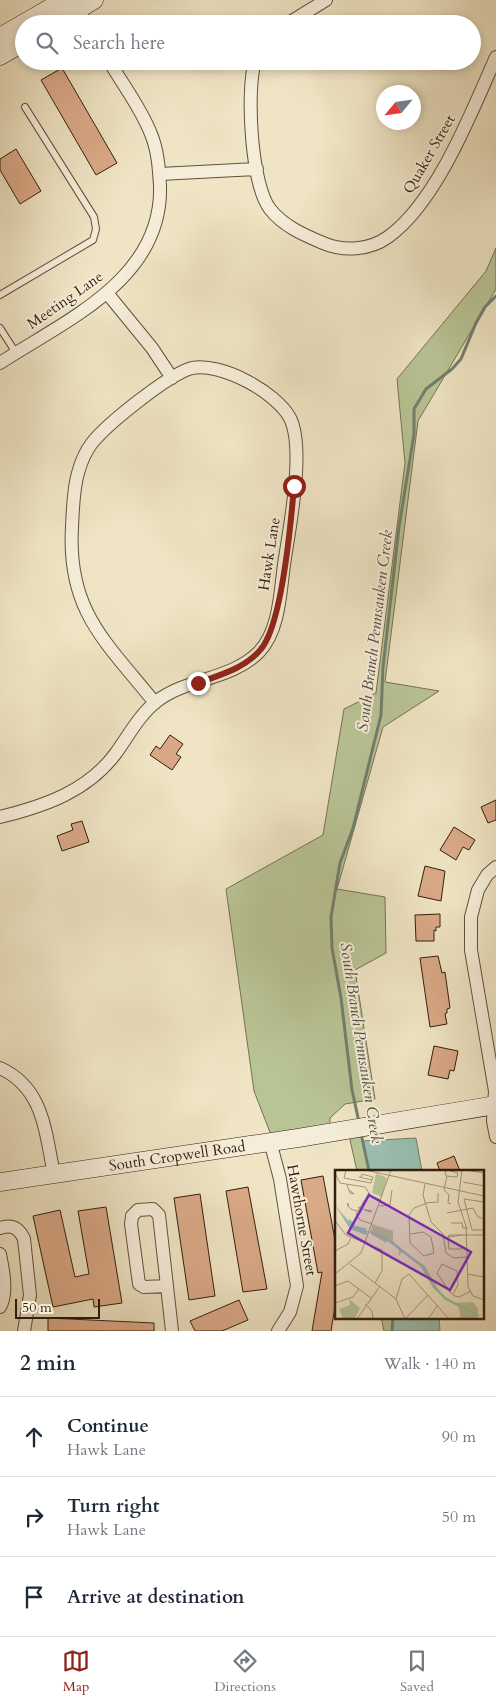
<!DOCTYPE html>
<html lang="en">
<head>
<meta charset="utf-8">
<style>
  body { margin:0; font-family:Cardo,serif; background:#f2f2f3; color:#1f2937 }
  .compass { position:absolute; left:376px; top:85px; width:45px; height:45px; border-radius:50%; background:#fff; box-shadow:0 2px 8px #0003; rotate:241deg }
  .scale { position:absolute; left:15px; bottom:12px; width:85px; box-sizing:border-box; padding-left:5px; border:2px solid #351e0e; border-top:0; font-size:14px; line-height:18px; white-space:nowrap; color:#351e0e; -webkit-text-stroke:4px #f5edd9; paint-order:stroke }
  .stop { position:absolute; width:15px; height:15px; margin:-11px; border:4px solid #8f2418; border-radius:50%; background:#fff }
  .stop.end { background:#8f2418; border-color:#fff; box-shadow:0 1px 5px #0008 }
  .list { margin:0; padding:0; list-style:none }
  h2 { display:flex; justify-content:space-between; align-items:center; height:65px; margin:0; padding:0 20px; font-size:21px }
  h2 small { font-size:16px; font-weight:400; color:#747a83 }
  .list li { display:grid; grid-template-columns:32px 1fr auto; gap:15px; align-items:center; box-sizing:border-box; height:80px; padding:0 20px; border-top:1px solid #e0e1e3 }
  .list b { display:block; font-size:19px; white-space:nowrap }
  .list p { margin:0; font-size:16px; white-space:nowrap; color:#747a83 }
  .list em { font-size:16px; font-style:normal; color:#747a83 }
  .icon { flex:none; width:28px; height:28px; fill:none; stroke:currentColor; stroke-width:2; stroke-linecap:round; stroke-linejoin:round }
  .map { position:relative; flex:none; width:496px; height:1331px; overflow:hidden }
  .search { position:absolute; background:#fff; box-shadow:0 2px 8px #0003; left:15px; right:15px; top:15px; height:55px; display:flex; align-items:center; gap:12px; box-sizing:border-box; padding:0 18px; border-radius:28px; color:#747a83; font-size:19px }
  .sheet { height:305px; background:#fff }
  nav { display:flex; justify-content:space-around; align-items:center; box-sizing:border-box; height:70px; border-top:1px solid #e0e1e3; background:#fff; font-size:14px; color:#747a83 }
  nav a { display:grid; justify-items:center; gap:2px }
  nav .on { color:#8f2418 }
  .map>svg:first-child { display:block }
  .green { fill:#b9c495; stroke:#777152 }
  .water { fill:#9abfb0; stroke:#727f6f }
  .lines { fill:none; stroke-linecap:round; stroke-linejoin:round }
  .stream { stroke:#727f6f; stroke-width:3 }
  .building { fill:#daa987; stroke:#351e0e }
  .lane-casing { stroke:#64503c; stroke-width:8 }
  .street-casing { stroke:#64503c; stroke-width:14 }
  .secondary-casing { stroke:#351e0e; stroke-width:19 }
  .lane { stroke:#f5edd9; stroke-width:6 }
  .street { stroke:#f5edd9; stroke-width:12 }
  .secondary { stroke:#f5edd9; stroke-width:18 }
  .route { stroke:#8f2418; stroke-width:6 }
  .labels { text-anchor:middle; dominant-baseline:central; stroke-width:4; stroke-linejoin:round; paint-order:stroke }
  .street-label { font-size:15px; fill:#351e0e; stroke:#f5edd9 }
  .water-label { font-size:16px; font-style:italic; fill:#534e3f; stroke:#f5edd9 }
  .inset-river { fill:none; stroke:#9abfb0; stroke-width:2.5 }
  .inset-road { fill:none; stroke:#a5957b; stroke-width:1 }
  .view { fill:#7b2cbf; fill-opacity:0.15; stroke:#7b2cbf; stroke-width:2.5 }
  .inset-edge { fill:none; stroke:#351e0e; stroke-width:2.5 }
</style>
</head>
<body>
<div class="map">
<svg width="496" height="1331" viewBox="0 0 496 1331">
  <rect width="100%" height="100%" fill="#efe4c4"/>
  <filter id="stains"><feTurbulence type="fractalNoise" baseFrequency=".004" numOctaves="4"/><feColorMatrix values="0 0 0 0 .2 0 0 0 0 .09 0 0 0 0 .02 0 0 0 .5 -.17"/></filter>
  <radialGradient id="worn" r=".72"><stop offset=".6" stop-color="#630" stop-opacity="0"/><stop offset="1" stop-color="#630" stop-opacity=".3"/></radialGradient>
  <!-- green -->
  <path class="green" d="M496,248v41l-78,132 -33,261 54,9 -56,36 -46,162 48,8 1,56 -31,17 20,129 -30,5 -15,14v16l-57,6 -19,-49 -28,-202 97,-54 21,-126 32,-16 29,-230 -8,-84 89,-108z
    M360,1126l9,45h-12l-7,-31z
    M381,1317h12l-1,14h-8z"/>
  <!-- water -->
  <path class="water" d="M416,1138l6,33h-53l-7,-30z
    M393,1317h46l1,14h-48z"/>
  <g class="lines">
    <!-- stream -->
    <path class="stream" d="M359,1122l-7,-32 -11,-92 -9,-50 -1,-31 9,-54 13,-35 28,-113 2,-48 16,-140 15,-93v-25l12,-20 26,-20 9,-10 15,-36 9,-16 11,-11
      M361,1133l8,38
      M392,1331l1,-14"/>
  </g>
  <!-- building -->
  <path class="building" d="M62,68l55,95 -21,12 -55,-95z
    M16,149l25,42 -21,13 -20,-34v-11z
    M170,735l13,9 -7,10 5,3 -9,13 -22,-15 6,-9 4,3z
    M496,800v20l-8,3 -7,-16z
    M82,821l7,21 -27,9 -5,-15 16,-6 -2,-6z
    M454,827l21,13 -6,10 -6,-3 -7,13 -16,-10z
    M425,866l20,5 -4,30 -23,-5z
    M440,914v13h-4v4l-2,-1v11h-18l-1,-26z
    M438,956l4,17 3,-1 5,36 -3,1v4l-2,1 2,10 -17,3 -10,-69z
    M434,1046l24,5 -4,20 -4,-1 -2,9 -20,-4z
    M454,1156l6,15h-20l-3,-8z
    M323,1176l13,69v55l-5,31h-19l10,-59 -4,1 -17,-93z
    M248,1187l19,102 -24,3 -17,-101z
    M200,1194l15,102 -26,4 -15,-102z
    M106,1207l16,96 -28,4 -1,-8 -40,8 -20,-91 27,-6 15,67 14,-3 -11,-63z
    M239,1300l9,20 -26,11h-27l-5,-10z
    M48,1318l106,5v8h-106z"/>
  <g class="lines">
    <defs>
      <path id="lane" d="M0,295l93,-55 3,-11 -2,-12 -69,-110
        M0,328l16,25"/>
      <path id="street" d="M74,2l13,22
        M287,24l39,-24
        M255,61c-9,30 -4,123 15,148 13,17 34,26 53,34 21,9 47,7 65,-6 49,-35 84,-126 108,-180
        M160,174l97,-5
        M107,293l45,55 20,30
        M0,363c66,-43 163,-84 160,-177 -1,-17 -2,-35 -9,-52 -10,-26 -28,-49 -42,-73
        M0,817c45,-11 88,-26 116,-64 13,-18 23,-38 41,-52 30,-23 74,-21 102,-49 22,-23 21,-64 26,-94 5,-33 20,-110 5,-140 -14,-26 -69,-56 -98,-50 -23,6 -85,56 -100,75 -7,9 -11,19 -14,30 -5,17 -5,36 -6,54 -5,84 34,115 83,176
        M496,867l-9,8 -9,15 -7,27v33l24,141 -2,30 3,16
        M0,1068c44,20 45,64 54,106
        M270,1141l10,38 17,107 -7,26 -12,19
        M0,1228c12,-4 19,0 24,11l6,56 -6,36
        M0,1254c3,15 8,40 0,53
        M167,1286l-23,1 -5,-3 -8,-60 1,-8 6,-6 15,-1 6,6 13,116"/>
      <g id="secondary">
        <path d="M54,24l40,-24"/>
        <path d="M0,37l64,-37"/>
        <path d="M0,56l24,-14"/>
        <path id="s1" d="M0,1182l298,-44 198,-33"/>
      </g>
    </defs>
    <!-- lane casing -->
    <use href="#lane" class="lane-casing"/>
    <!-- street casing -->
    <use href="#street" class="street-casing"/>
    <!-- secondary casing -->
    <use href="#secondary" class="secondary-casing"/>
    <!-- lane -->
    <use href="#lane" class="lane"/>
    <!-- street -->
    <use href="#street" class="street"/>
    <!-- secondary -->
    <use href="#secondary" class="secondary"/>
  </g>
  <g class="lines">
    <!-- route -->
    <path class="route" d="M198,683c22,-8 48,-15 63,-34 21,-25 30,-127 33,-163"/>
  </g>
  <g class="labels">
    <!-- street labels -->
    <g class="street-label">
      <text transform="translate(429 154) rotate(-60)">Quaker Street</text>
      <text transform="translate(65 300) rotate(-35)">Meeting Lane</text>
      <text transform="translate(269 554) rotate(-81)">Hawk Lane</text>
      <text stroke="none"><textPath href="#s1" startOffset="179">South Cropwell Road</textPath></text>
      <text transform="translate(302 1220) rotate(80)">Hawthorne Street</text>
    </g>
    <!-- water labels -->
    <g class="water-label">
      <text transform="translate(375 631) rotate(-83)">South Branch Pennsauken Creek</text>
      <text transform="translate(361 1043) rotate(81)">South Branch Pennsauken Creek</text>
    </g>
  </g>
  <!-- overview -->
  <g transform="translate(335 1170)">
    <rect width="149" height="149" fill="#efe4c4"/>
    <path d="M41,3l11,5 -5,19 -10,-4zM37,54l21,7v10l9,10 23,15 17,29 14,8 17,-1 5,7 -1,10h-16l-3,-13 -23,-16 -14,-24 -19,-14 -3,4v-6l-10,-10 -3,3 -15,-9zM14,129l11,9 -5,11h-12l-4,-10 11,-4z" fill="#b9c495"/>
    <path d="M0,35l17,20 16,6 -2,4 -16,-6z" fill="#9abfb0"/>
    <path class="inset-river" d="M14,50l6,7 11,3M35,62l16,6 36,28 12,21 12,12 33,17"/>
    <path class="inset-road" d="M11,0l-2,8 27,5 1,-3 -13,-3M30,0l119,26M110,0l1,6 11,1 1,-4 -11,-3M127,0l-4,32 8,24 2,61 5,9 11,4M131,0l18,3M0,3l5,10 25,4 6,9 10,4M112,6l-3,14 5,5 -1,8 3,1M26,7l1,-3 11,3 -1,3M128,12l21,4M12,14l1,4 1,2 1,3 4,1 -5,-4M90,14l-2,11 8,27 12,12 3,19 8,5 13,-1M34,23l-13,21 4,6 12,4M149,32l-20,-3 8,31h12M90,33l13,-1v-9M44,36l11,-1 2,-15M13,37v-4v3l3,3 2,1 4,1M23,37l7,3 6,2 1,-1 -7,-1M112,43l26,-5 5,9 6,2M0,51l11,14 36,15v21l-7,12M116,53h11l1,5h5M76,64l12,-2 8,5 3,16 -10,3 -14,-13 -1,-28 5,-7 11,-4M108,68l19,-3M113,68l1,-3h35M113,68l1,11h13M0,81l13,-7 3,-6M15,94l46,35 9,20M0,104l26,-21 30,-83M132,104l17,3M0,116l13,-5 23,17M118,124l5,-9 -1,-14 -15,-7 -5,9 12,18 3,3 3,2 4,1 12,-6M61,129l6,-20 7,-5 40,45M0,133l18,-6 6,-8M30,134l7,7 1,8M22,149l23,-33M70,149l23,-24M93,149l10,-14"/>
    <path class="view" d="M34,25l102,57 -21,38 -102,-57z"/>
    <rect width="149" height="149" class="inset-edge"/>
  </g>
  <rect width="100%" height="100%" filter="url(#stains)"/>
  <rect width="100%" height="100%" fill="url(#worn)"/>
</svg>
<svg class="compass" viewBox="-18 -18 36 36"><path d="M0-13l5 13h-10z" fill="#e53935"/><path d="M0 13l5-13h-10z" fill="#747a83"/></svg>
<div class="scale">50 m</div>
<div class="stop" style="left:294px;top:486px"></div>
<div class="stop end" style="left:198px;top:683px"></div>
<div class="search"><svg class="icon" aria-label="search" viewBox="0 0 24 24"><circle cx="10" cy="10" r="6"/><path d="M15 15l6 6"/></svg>Search here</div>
</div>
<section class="sheet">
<h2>2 min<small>Walk · 140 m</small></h2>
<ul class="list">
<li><svg class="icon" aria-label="ahead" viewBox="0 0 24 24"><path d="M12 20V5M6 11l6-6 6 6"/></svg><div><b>Continue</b><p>Hawk Lane</p></div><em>90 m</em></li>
<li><svg class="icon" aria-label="right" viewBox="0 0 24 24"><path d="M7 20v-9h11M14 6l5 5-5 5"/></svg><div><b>Turn right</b><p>Hawk Lane</p></div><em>50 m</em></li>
<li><svg class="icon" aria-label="arrive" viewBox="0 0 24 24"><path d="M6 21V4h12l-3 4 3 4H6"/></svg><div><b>Arrive at destination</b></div></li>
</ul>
</section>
<nav>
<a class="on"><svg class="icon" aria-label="map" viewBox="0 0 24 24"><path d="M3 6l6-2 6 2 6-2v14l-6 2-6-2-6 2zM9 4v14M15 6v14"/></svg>Map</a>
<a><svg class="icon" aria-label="directions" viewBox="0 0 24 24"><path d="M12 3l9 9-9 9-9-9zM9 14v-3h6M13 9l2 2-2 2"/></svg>Directions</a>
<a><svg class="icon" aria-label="saved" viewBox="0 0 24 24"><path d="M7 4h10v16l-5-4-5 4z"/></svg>Saved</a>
</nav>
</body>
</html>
